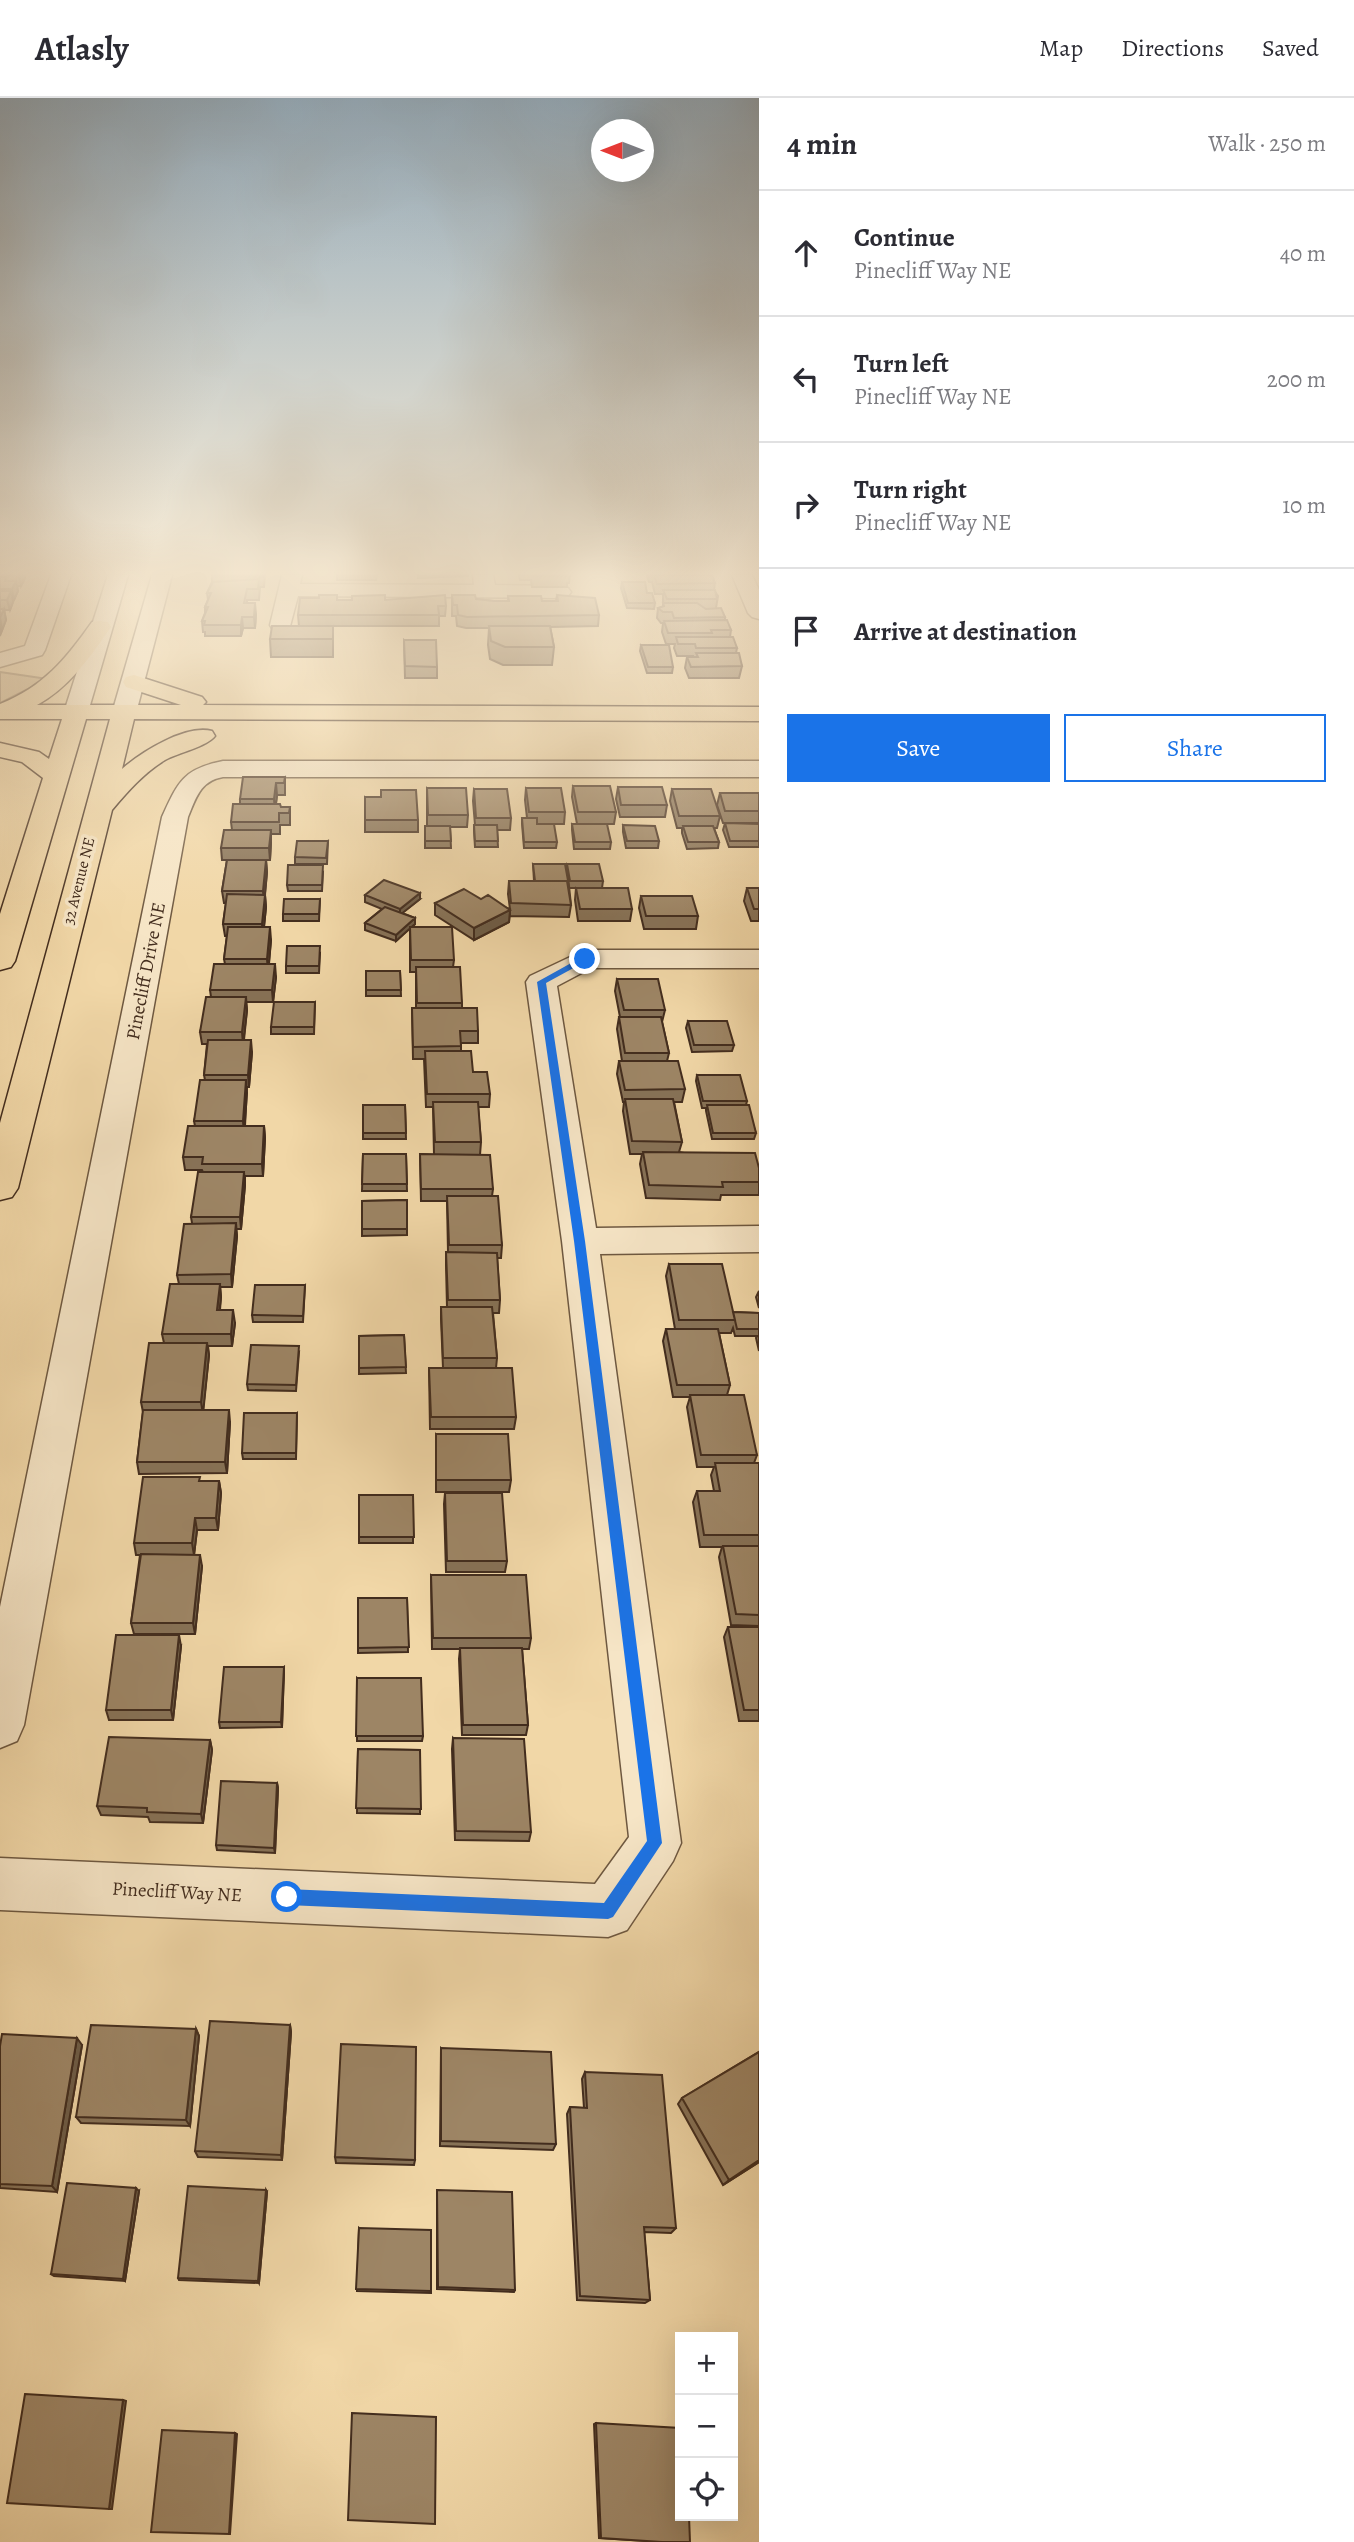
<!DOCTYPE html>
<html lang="en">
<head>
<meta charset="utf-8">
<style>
  body { margin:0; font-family:Alegreya,serif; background:#f7f7f7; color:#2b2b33 }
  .controls { position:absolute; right:21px; bottom:21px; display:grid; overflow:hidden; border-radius:0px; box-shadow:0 7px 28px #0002 }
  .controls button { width:63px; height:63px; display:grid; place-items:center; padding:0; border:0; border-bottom:2px solid #e1e1e2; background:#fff; color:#2b2b33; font:35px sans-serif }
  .compass { position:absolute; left:591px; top:21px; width:63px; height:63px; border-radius:50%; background:#fff; box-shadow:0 7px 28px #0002; rotate:270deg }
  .stop { position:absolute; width:21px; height:21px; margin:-16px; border:5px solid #1a73e8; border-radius:50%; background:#fff }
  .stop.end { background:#1a73e8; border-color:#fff; box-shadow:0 2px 7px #0008 }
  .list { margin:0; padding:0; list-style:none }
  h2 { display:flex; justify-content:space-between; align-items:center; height:91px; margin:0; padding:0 28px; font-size:30px }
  h2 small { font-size:23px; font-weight:400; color:#7c7c81 }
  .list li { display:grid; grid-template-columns:46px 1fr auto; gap:21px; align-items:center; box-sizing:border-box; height:126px; padding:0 28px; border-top:2px solid #e1e1e2 }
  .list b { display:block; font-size:26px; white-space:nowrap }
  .list p { margin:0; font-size:23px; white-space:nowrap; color:#7c7c81 }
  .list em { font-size:23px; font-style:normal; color:#7c7c81 }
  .actions { display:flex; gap:14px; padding:21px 28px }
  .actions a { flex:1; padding:16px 0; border:2px solid #1a73e8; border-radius:0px; text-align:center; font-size:24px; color:#1a73e8 }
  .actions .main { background:#1a73e8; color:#fff }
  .icon { flex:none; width:38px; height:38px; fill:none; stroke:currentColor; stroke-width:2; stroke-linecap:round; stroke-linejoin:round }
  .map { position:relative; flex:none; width:759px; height:2444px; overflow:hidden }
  header { display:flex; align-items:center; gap:42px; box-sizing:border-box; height:98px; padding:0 35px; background:#fff; border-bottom:2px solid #e1e1e2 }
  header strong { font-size:33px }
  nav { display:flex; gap:38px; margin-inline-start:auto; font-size:24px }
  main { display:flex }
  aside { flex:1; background:#fff }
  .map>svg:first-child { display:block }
  .green { fill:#d3ba90; stroke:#8b7457; stroke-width:2 }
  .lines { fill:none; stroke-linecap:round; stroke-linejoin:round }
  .minor-casing { stroke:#6e5840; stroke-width:3 }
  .major-casing { stroke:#432d1e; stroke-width:3 }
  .minor { fill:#f6e5c6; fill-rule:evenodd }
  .major { fill:#f1d7a7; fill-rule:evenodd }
  .wall { fill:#877257; stroke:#432d1e; stroke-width:2 }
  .shaded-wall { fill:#6e5d47; stroke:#432d1e; stroke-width:2 }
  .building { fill:#9d8565; stroke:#432d1e; stroke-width:2 }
  .route { fill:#1a73e8 }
  .labels { text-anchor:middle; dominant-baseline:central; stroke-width:7; stroke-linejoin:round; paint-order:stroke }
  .far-street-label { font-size:16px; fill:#432d1e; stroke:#f6e5c6 }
  .street-label { font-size:19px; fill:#432d1e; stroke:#f6e5c6 }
</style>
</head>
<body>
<header>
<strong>Atlasly</strong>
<nav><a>Map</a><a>Directions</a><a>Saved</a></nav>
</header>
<main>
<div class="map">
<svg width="759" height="2444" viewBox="0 0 759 2444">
  <rect width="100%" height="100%" fill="#f1d7a7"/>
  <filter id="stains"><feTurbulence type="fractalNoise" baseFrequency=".00286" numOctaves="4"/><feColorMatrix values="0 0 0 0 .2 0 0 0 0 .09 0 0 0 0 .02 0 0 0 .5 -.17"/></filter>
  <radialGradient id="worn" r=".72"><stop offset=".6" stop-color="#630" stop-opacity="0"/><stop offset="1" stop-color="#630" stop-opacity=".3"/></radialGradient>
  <!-- green -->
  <path class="green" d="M0,574l48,7 -48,24z"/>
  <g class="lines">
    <defs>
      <path id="minor" d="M51,477h20l-26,75 -3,5 -42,12v-14l25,-7z
        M108,477h20l-40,137 -4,5h-16l-4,-5z
        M152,477h20l-36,138 -4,5h-16l-4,-5z
        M282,477h20l-2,9 174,1 -1,-10h20l2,10 66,1 7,2 3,4 -3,4 -7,2 -263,-2 -9,34h-16l-3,-5z
        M732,477h20l7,15v29l-7,-2 -4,-4z
        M223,663h536v16h-536c-23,4 -27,21 -35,40l-164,908 -7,16 -17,7v-141l162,-790c16,-35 21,-48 61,-56z
        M585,852h174v18h-168l-34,18 39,242 163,-2v26l-159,2 81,589 -8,18 -46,69 -19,7 -608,-27v-52l595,26 34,-47 -67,-596 -36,-259 4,-6z"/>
      <path id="major" d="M100,523l8,1 3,5c-21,30 -41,60 -74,78h144l-55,-18 -3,-5 3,-5 8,-2 68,22 4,5 -3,3 556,2v14l-625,-2 -12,50c19,-17 64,-45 90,-38l3,5c-7,10 -37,17 -50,24 -21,13 -37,31 -53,50l-94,378 -6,9 -12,3v-77l110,-404h-24l-71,242 -4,6 -11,3v-56l43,-136 -21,-16 -22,-5v-14l39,9 10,7 13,-40h-62v-15c43,-17 66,-45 92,-82z"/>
    </defs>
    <!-- minor casing -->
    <use href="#minor" class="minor-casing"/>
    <!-- major casing -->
    <use href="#major" class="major-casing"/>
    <!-- minor -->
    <use href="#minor" class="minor"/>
    <!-- major -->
    <use href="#major" class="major"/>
  </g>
  <!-- wall -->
  <path class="wall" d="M0,477h24l1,3 -4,8h-4l1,5 -4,9h-1v2l-3,8h-6l2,10 -6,16z
    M212,477h53l-1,12h-4l-1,13h-12v3l9,11 -1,14h-12l-2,8h-36v-4h-2l-1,-11 3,-8v-6l3,-7 -1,-7 5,-11z
    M337,477h40l-1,5h-39z
    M418,477h50v1l-50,2z
    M519,477h51l-1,8h-2v4h-35l-1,-7h-11z
    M647,477h65l3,8 -1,7 4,6 -2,12 9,9v3l6,10 -1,7 7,11 -1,5 6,13 -3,12h-50l-4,-10 2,-11h6v-1h-16l-3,-8 1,-4h-9l-4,-12 1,-9h-2l-4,-5 1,-10 5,-1v-13h-8l-3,-12h-3z
    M622,484l25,11 8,10 -1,6 -27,-1 -6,-20z
    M452,497l24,4 18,2h14v-5l34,5h14l1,-6 42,20 -1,11 -48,1 4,20 -2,18h-49l-13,-6 -2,-14 1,-17h-23l-9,-2 -1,-10h-4z
    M337,502h48l61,6 -1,10h-6v10h-140l-1,-11z
    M333,528v31h-62l-1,-18z
    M404,542l33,27v11h-32z
    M641,547l32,22 -1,6h-25l-7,-22z
    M285,679v18h-8l-1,9 5,3h9v18h-10v9h-9v8l-1,18h-4l1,12 -2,23 1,12 -2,20 7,13 -2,24 7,13 -3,25h-27l1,8 -3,30 8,12 -3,35h-2l-2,39h19l1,12 -2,38h-18v9l-4,44h-5l1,7 -5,51h-12l1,10 -1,13 15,13 -3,23h-24l1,9 -6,55 27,12 -3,51 -88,1 -2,-12 6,-50 -2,-10 23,-59 -2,-9 17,-50 -2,-9 15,-52 -1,-6 12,-45 -1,-2h-17l-2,-13 12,-31 -1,-5 11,-41 -1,-5 3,-31h-5l-2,-12 11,-35 -1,-7 15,-26 -1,-5 3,-23h-2l-2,-12 3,-21h-2l-2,-12 5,-31h-5l-1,-12 11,-18 -1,-8 9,-18v-5z
    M573,688l43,26 -2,12h-37l-5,-27z
    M618,689l49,18 -2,12h-45l-4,-18z
    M427,690l41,27 -1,12h-17l1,21h-26v-22h2z
    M526,690l39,24 -1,12h-27l20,18 -1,6h-32l-2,-24v-6h5l-2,-18z
    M474,691l37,29 -1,12h-13l1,17h-23l-1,-16v-6h1l-2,-24z
    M672,691l48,27 -3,12h-3l5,14 -1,6 -31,1 -5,-16v-5h-5l-7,-27z
    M720,695h39v30h-36l-6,-18z
    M365,699l53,23v12h-53z
    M725,725l34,1v23h-30l-6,-17z
    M572,726l39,18 -1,7h-36l-2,-19z
    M623,727l36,16 -1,7h-32l-3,-16z
    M328,743l-1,23h-32v-7z
    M533,766l36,22 2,19 -2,12 -59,-1v-5l-1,11 -35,18 -39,-25v-12l46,-4 29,10 -2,-15 1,-13h25z
    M567,766l36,17 -1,7h-33l-2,-18z
    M323,774l-1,19h-34l-1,-6z
    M576,790l56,21 -2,12h-52l-3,-21z
    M747,790h12v33h-8l-7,-20z
    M365,797l55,4 -18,14 13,5v6l-3,3 42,33 -1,7 9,36v5l16,23v12h-17v8l12,21 17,22 -1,13h-11l3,35 -1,13 13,34 -1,7 10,49 -1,13h-4l3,42 -1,13h-6l4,45 -1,10 20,49 -2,12h-84l-1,-61h14l-2,-49v-12h6l-1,-42v-13h2l-1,-51h-26l-1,-47 14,1 -1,-48h-7l-2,-48h-11l-1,-51h4v-36h-6v-44l-14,13 -31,-11v-7l17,-14 -17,-7z
    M641,798l57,20 -2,13h-52l-5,-21z
    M320,801l-1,22h-36v-7z
    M320,855l-1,20h-33v-7z
    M366,873h34l1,25h-35z
    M617,881l48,31 -3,12 7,31 -2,8 18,28 -3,13h-8l8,40 -3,10 80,16v27h-38l-1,5 -74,-2 -6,-34 2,-10h-12l-7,-43 1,-9h-1l-6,-28 2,-13h3l-5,-32 2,-12h1l-5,-26z
    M315,904l-1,32h-43v-7z
    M688,923l46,24 -2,6 -40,1 -6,-24z
    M697,977l50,26 -1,4 10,28 -2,6h-42l-6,-28v-3h-4l-6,-27z
    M363,1007h42l1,34h-43z
    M363,1056h43l1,37h-45z
    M407,1102v35l-45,1v-35z
    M669,1166l64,48 26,1v38l-3,-13 1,-2h-22l-2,-8 -2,5h-12l11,52 -3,10 30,60 -3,8h5v163l-28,-1 -12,-68 3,-10h-22l-7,-45 4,-11h17l-3,-16 3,-8h-17l-10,-60 3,-10h-17l-10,-56 3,-12h9l-9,-53z
    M305,1187l-2,37h-50l-1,-7z
    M759,1193v17l-3,-11z
    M404,1237l2,38 -47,1v-38z
    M299,1254l-3,39 -48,-1 -1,-6z
    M297,1315l-1,46h-53l-1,-6z
    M436,1336l75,46 -2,12h-73z
    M201,1383h18l2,12 -3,37h-21l-3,25 8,11 -7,68h-61l-3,-11 9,-68h-4l-2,-12z
    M445,1395l62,68 -2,11h-59l-2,-68z
    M359,1397h54v48h-54z
    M431,1477l100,63 -2,11h-7l6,76 -2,10h-64l-3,-76 1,-10h-28z
    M358,1500h49l1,54 -50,1z
    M728,1529h31v94h-20l-15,-84z
    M181,1548l-8,74h-64l-3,-10z
    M284,1569l-2,60 -62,1 -1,-6z
    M357,1580l66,58 -1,5h-65z
    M453,1640l78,94 -2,9 -74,-1 -3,-91z
    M210,1642l2,10 -9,73 -53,-1 -2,-5 -47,-2 -4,-9z
    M358,1651l62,1v64l-63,-1z
    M277,1685l1,5 -3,65 -58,-3 -1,-5z
    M290,1927l1,7 -9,128 -84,-3 -3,-6z
    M196,1931l3,7 -9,90 -109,-3 -5,-6z
    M82,1947l-25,147 -57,-4v-142z
    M441,1950l115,96 -3,6 -113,-4z
    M759,1954v110l-36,23 -45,-81 4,-6z
    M585,1974l91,156 -5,5 -27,-1 6,68 -5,3 -68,-3 -10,-186 3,-7 14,1 -2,-29z
    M335,2059l80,3 -1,5 -78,-2z
    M139,2093l-14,90 -71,-5 -3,-2z
    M267,2094l-8,91 -80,-3 -1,-2z
    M437,2094l78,98 -1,2 -77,-3z
    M359,2130l72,63v2l-74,-2z
    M596,2325l66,119 -63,-4 -5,-114z"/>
  <!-- shaded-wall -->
  <path class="shaded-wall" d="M19,477h5l1,3 -4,8z
    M16,483l2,10 -4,9 -2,-11z
    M11,493l2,11 -3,8 -3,-10z
    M255,505l1,11 -1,14 -1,-11z
    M4,511l2,11 -4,10 -2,-13z
    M242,519l1,11 -2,8v-11z
    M276,685l1,12 -2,16 -1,-12z
    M271,732v12l-1,18 -1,-12z
    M266,762l1,12 -3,31 -1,-12z
    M420,795v6l-20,16v-6z
    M265,797l1,12 -3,29 -1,-12z
    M510,812l-1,12 -35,18v-12z
    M415,820v6l-19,17v-6z
    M270,829l1,13 -3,32 -1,-13z
    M275,866l1,13 -3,25 -1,-12z
    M246,899l1,13 -4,34 -1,-12z
    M251,942l1,12 -3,35 -1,-12z
    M246,982l1,13 -3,41 -1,-13z
    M264,1028l1,12 -2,38 -1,-12z
    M244,1074l1,13 -4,44 -1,-12z
    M236,1125l1,13 -5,51 -1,-13z
    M220,1186l1,13 -3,26 -1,-13z
    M233,1212l2,13 -3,23 -1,-12z
    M207,1245l2,12 -6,59 -2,-12z
    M229,1312l1,12 -3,51 -2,-11z
    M219,1383l2,12 -3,37 -2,-12z
    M195,1420l2,12 -3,25 -2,-12z
    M200,1457l2,11 -7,68 -2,-11z
    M179,1537l2,11 -8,74 -2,-10z
    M284,1569v5l-2,55 -1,-5z
    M210,1642l2,10 -9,73 -2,-9z
    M277,1685l1,5 -3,65 -1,-5z
    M290,1927l1,7 -9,128 -1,-5z
    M196,1931l3,7 -9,90 -4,-6z
    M77,1940l5,7 -25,147 -5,-6z
    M759,2062v2l-36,23 6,-5z
    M136,2090l3,3 -14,90 -2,-2z
    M266,2092l1,2 -8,91 -1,-2z
    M123,2302l3,1 -14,108h-3z
    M235,2335l2,1 -7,100h-1z"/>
  <!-- building -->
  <path class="building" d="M215,477h48v2z
    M533,477h34l1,1h-35z
    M654,477h57l4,8 -58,1z
    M0,479h6l-1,4h11l-4,8h-12z
    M259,481l-1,10h-11l-3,14h11l-1,14h-12l-1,8h-37l1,-4h-3l6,-14h-3l6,-14h-4l6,-11z
    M622,484h23l2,11h5l3,10h-27z
    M663,492h52l2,9h-50z
    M0,493h11l-4,9h-7z
    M319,497h18v5h15v-4l33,-1v5l60,-5 1,11h-8l1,9h-141l2,-17h19z
    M452,497h23l1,4 18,2h15l-1,-5h33l1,5h16l-1,-6 38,3 4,17 -132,2 -9,-2 -1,-10h-4z
    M663,505h34l9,6 15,-1 4,9 -51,1 -2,-6h-9l-5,-4 6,-2z
    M0,511h4l-4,8z
    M727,522l4,10h-20l1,3h-44l-4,-12z
    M272,528h61v13h-63z
    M489,528h61l4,21h-49l-14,-6z
    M676,539h57l4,11h-41l-1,-4h-17z
    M404,542h32l1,27 -32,-1z
    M641,547h28l4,22h-25z
    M696,555h43l3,13 -51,1 -4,-10h11z
    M243,679h42l-1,6h-8l-2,16h-34z
    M573,688h37l6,26h-38z
    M618,689h44l5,18h-46z
    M427,690h39l2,27h-40z
    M526,690h35l4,24h-36z
    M474,691h33l4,29h-35z
    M672,691h39l9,27h-41z
    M381,692h35l2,30h-53v-23h16z
    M720,695h39v18h-34z
    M233,706h47l1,3h9l-1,6h-10v9h-48z
    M522,720h15v6h17l3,18h-33z
    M725,725l34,1v17h-29z
    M572,726h35l4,18h-36z
    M474,727h23l1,16h-23z
    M623,727l32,1 4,15h-32z
    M425,728h25l1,15h-26z
    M683,728h30l6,16h-31z
    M224,732h47l-2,18h-48z
    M297,743h31l-2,17 -31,-1z
    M227,762h39l-3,31h-41z
    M533,766h32l4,22 -2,-5h-32z
    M567,766h32l4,17h-33z
    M288,767h35l-1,20h-35z
    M384,782l36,13 -20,16 -35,-14z
    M509,783h58l4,24 -60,-2z
    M576,790h52l4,21h-52z
    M747,790h12v21h-5z
    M464,791l17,10 7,-4 22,15 -36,18 -39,-25z
    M227,796l38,1 -3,29h-39z
    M641,798h51l6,20h-52z
    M284,801h36l-1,15h-36z
    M385,809l30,11 -19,17 -31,-12z
    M228,829h42l-3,32h-43z
    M410,829h42l2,33h-43z
    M287,848h33l-1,20h-33z
    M214,866h61l-3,26h-62z
    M416,869h44l2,36h-45z
    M366,873h34l1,19h-35z
    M617,881h41l7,31h-41z
    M206,899h40l-4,35h-42z
    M274,904h41l-1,25h-43z
    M412,910h65l1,23h-18l1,15 -48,1z
    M619,919h42l8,36h-44z
    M688,923h39l7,24h-40z
    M208,942h43l-3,35h-44z
    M425,953h46l2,21h14l3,22h-63z
    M619,963h59l7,28 -60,1z
    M697,977h43l7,26h-44z
    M200,982h46l-3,41h-49z
    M625,1001h48l9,43 -50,-1z
    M433,1004h45l3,40h-46z
    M363,1007h42l1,28h-43z
    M707,1007h42l7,28h-43z
    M188,1028h76l-2,38h-60l1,-7h-20z
    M643,1054l112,1 4,15v14h-37l1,5 -74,-2z
    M363,1056h43l1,30h-45z
    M420,1056l70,1 3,34h-72z
    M198,1074h46l-4,45h-49z
    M447,1098h51l4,49h-53z
    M407,1102v29h-45v-28z
    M236,1125l-5,51 -54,1 7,-51z
    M446,1154l51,1 3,47h-52z
    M669,1166h53l13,56h-56z
    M170,1186h50l-3,26h16l-2,24h-69z
    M255,1187h50l-2,31 -51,-1z
    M441,1209h51l5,51h-54z
    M733,1214l26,1v16h-22z
    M666,1231h52l12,56h-53z
    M404,1237l2,32 -47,1v-32z
    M149,1245h58l-6,59h-60z
    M251,1247l48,1 -3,39 -49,-1z
    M429,1270h83l4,49h-85z
    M690,1297h54l13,60h-56z
    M143,1312h86l-4,52h-88z
    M244,1315h53l-1,40h-54z
    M436,1336h72l3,46h-75z
    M715,1365h44v72h-55l-7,-44h23z
    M143,1379h57l-1,4h20l-3,37h-21l-3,25h-58z
    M445,1395h57l5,68h-60z
    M359,1397h54l1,42h-55z
    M723,1448h36v69l-23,-1z
    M141,1456l59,1 -7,68h-62z
    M431,1477h95l5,63h-98z
    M358,1500h49l2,49 -51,1z
    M728,1529h31v83h-15z
    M116,1537h63l-8,75h-65z
    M460,1550h62l6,77h-65z
    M224,1569h60l-3,55h-62z
    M357,1580h64l2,58h-67z
    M109,1639l101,3 -9,74 -54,-2v-4l-50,-2z
    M453,1640l71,1 7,93 -75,-1z
    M358,1651l62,1 1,59 -65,-1z
    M221,1683l56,2 -3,65 -58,-3z
    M210,1923l80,4 -9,130 -86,-4z
    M91,1927l105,4 -10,91 -110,-3z
    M2,1936l75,4 -25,148 -52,-2v-138z
    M341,1946l75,3 -1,113 -80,-3z
    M441,1950l110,4 5,92 -115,-3z
    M759,1954v108l-30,20 -47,-82z
    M585,1974l77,3 14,153 -32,-1 6,73 -70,-4 -10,-189 17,1z
    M67,2085l69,5 -13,91 -72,-5z
    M188,2088l78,4 -8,91 -80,-3z
    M437,2092l75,2 3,98 -77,-3z
    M359,2130l72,2v61l-75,-2z
    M25,2296l98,6 -14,109 -102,-6z
    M352,2315l84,4 -1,107 -87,-4z
    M596,2325l84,5v88h9l1,26h-28l-61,-4z
    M162,2332l73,3 -6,101 -78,-2z"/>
  <!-- sky -->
  <linearGradient id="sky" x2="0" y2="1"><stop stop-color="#94abbb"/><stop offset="0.58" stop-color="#f9edd7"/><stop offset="1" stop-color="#f9edd7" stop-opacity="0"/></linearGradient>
  <rect width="759" height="819" fill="url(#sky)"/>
  <!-- route -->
  <path class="route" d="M582,859l8,2 -44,24 39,258 77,602 -49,74 -5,2 -321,-14 -6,-3 -2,-5 2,-5 6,-3 317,14 43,-62 -73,-600 -37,-259z"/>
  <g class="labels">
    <!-- far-street labels -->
    <g class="far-street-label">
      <text transform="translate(79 783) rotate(-76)">32 Avenue NE</text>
    </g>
    <!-- street labels -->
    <g class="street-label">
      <text transform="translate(146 873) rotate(-79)">Pinecliff Drive NE</text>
      <text transform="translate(177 1794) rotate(3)">Pinecliff Way NE</text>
    </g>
  </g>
  <rect width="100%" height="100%" filter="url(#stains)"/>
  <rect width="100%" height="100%" fill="url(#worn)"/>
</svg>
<div class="controls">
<button>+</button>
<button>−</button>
<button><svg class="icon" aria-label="locate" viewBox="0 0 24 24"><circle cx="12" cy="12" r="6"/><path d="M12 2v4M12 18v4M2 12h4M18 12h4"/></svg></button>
</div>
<svg class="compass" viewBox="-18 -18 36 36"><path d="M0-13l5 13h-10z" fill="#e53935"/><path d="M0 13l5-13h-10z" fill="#7c7c81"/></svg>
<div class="stop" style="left:287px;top:1799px"></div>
<div class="stop end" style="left:585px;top:861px"></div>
</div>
<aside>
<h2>4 min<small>Walk · 250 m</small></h2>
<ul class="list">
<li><svg class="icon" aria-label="ahead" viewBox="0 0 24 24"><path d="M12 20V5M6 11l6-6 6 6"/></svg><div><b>Continue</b><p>Pinecliff Way NE</p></div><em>40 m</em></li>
<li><svg class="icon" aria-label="left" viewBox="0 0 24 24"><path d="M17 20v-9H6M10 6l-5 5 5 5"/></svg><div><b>Turn left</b><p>Pinecliff Way NE</p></div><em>200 m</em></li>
<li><svg class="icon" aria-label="right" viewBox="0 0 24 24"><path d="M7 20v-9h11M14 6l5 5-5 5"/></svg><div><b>Turn right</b><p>Pinecliff Way NE</p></div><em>10 m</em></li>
<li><svg class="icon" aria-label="arrive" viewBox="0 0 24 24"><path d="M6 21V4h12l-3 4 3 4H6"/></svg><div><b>Arrive at destination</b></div></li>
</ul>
<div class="actions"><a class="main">Save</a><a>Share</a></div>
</aside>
</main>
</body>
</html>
